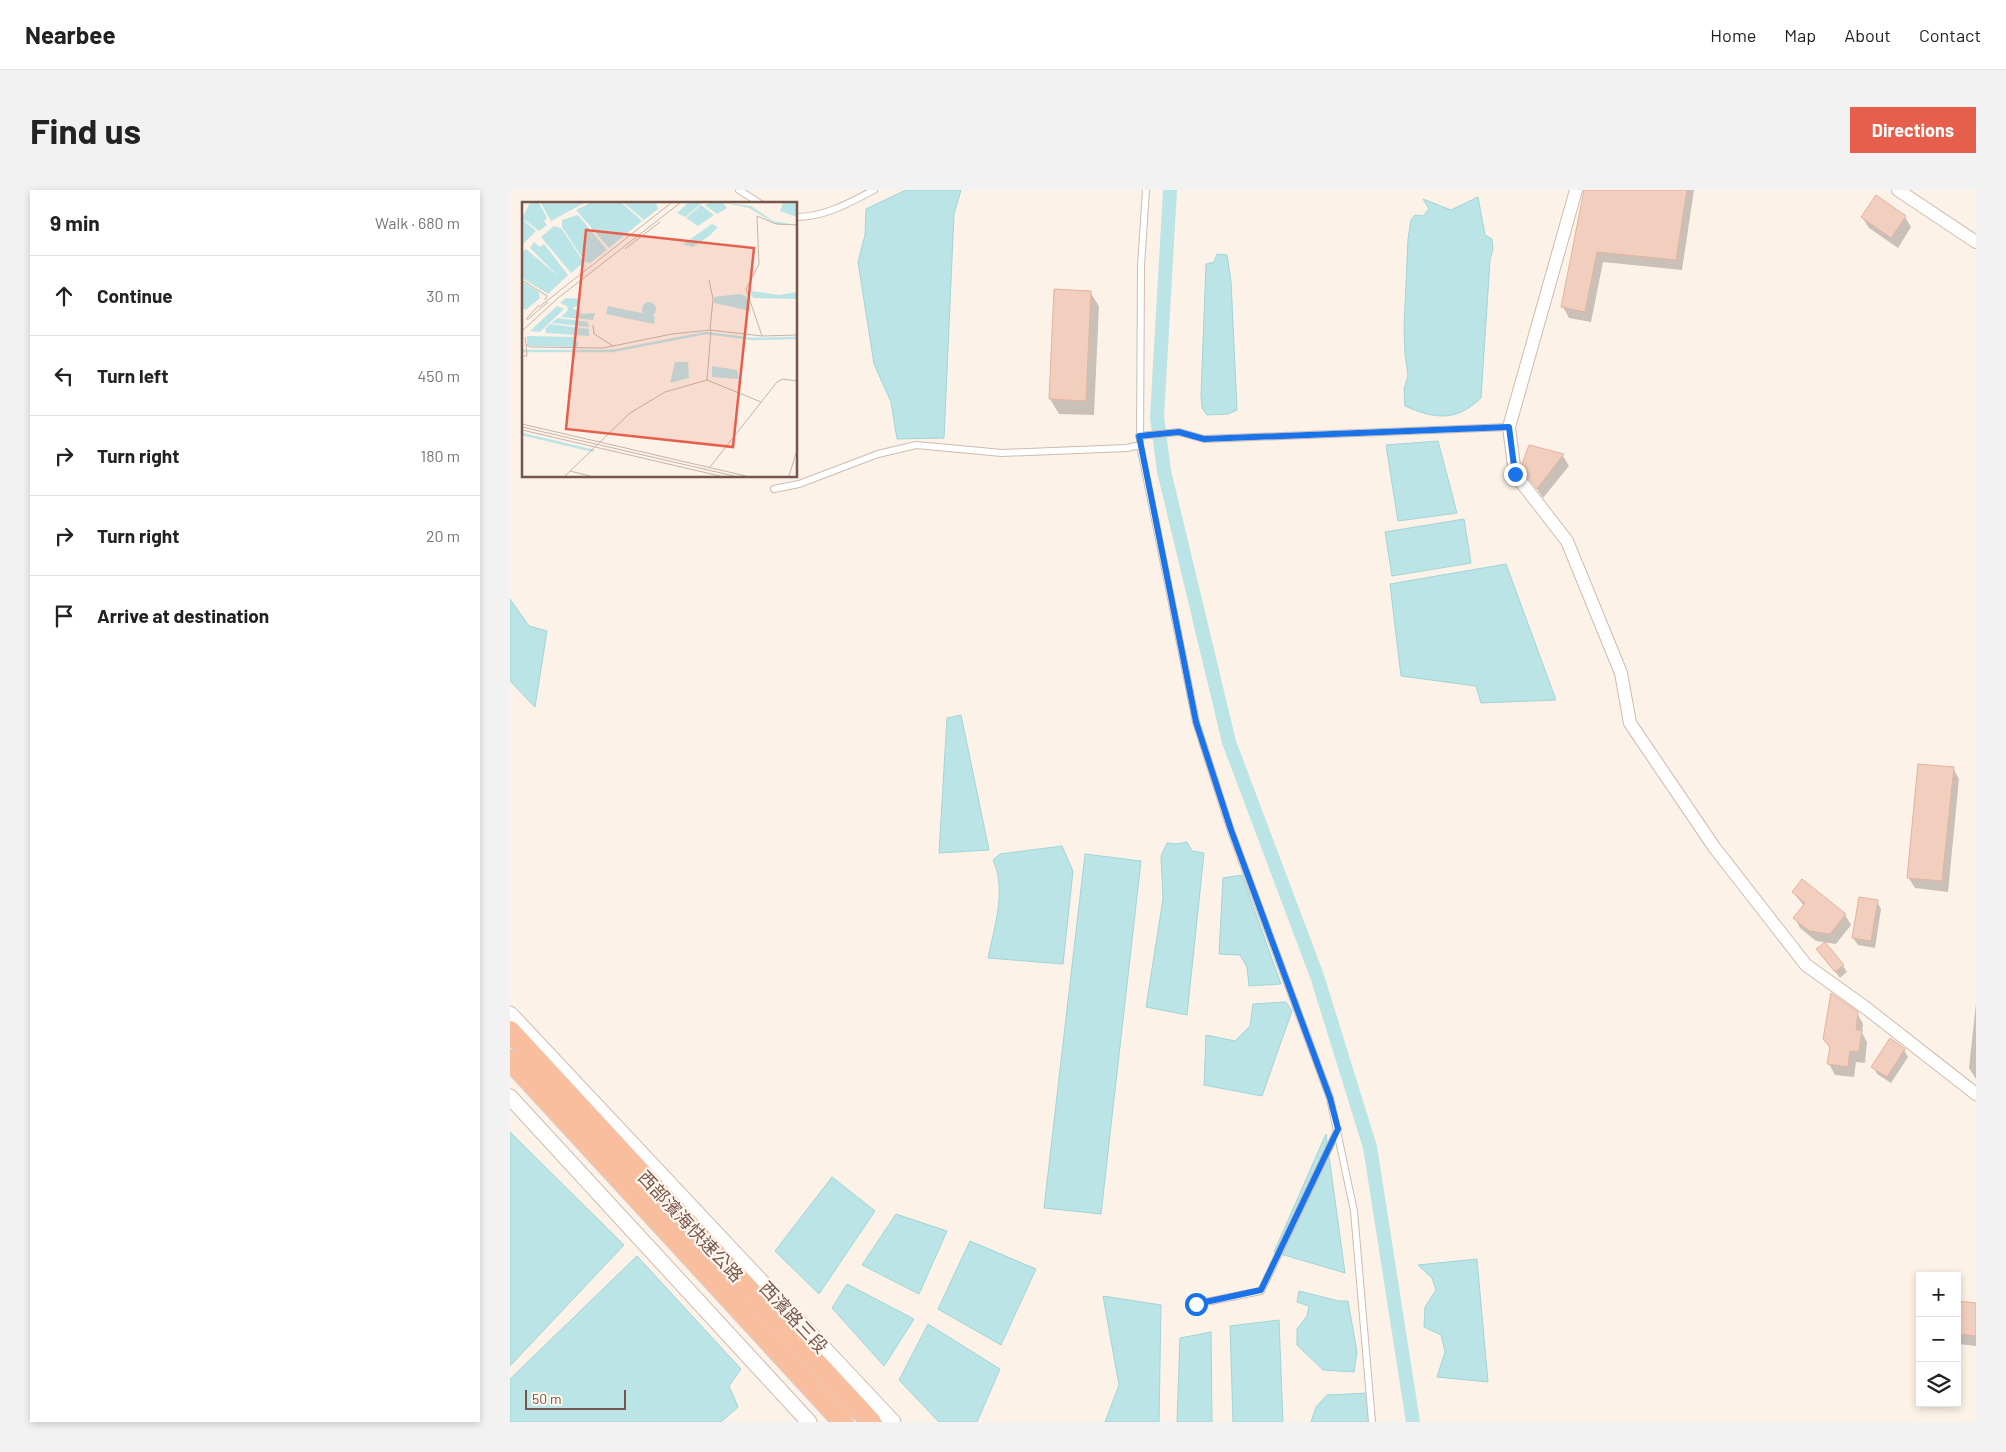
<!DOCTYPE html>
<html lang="en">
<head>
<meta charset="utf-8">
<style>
  body { margin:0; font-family:Barlow,"Noto Sans TC",sans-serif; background:#f2f2f2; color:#222 }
  .controls { position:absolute; right:15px; bottom:15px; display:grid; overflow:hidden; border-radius:0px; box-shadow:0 2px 8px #0003 }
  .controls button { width:45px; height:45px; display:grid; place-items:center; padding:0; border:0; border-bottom:1px solid #e0e0e0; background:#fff; color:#222; font:25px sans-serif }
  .scale { position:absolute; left:15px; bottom:12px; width:101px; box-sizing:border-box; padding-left:5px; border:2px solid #76564b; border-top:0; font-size:14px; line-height:18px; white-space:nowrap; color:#76564b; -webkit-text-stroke:4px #fff6ed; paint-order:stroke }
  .stop { position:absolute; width:15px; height:15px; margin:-11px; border:4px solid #1a73e8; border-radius:50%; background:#fff }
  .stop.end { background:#1a73e8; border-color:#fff; box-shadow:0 1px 5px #0008 }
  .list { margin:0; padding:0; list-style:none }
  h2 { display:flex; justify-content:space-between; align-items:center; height:65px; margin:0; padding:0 20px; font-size:21px }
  h2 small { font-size:16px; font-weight:400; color:#767676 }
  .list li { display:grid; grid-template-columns:32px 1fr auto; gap:15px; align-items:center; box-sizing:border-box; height:80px; padding:0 20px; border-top:1px solid #e0e0e0 }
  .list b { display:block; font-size:19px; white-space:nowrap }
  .list em { font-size:16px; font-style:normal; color:#767676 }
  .icon { flex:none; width:28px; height:28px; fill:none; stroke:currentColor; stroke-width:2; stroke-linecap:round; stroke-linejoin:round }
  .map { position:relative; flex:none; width:1466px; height:1232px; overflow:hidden; border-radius:0px }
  header { display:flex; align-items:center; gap:30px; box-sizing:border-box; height:70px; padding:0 25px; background:#fff; border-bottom:1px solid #e0e0e0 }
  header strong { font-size:24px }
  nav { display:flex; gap:28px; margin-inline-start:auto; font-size:18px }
  .intro { display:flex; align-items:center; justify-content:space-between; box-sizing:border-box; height:120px; padding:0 30px }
  h1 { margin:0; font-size:35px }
  .button { padding:12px 22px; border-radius:0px; background:#e65f4c; color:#fff; font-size:18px; font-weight:700 }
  main { display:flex; gap:30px; padding:0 30px }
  aside { flex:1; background:#fff; border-radius:0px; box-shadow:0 2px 8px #0003 }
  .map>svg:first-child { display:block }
  .water { fill:#bbe4e6; stroke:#a1d5d8 }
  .shadow { fill:#0003 }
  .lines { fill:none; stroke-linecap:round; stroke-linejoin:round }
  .canal { stroke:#bbe4e6; stroke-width:14 }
  .building { fill:#f2cebe; stroke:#e5b29e }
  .service-casing { stroke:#d0bbaf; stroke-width:8 }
  .minor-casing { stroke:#d0bbaf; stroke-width:14 }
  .tertiary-casing { stroke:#d0bbaf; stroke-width:17 }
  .trunk-casing { stroke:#d9d0cd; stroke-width:22 }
  .service { stroke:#fff; stroke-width:6 }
  .minor { stroke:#fff; stroke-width:12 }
  .tertiary { stroke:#fff; stroke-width:15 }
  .trunk { stroke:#f8be9e; stroke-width:20 }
  .route { stroke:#1a73e8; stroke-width:6 }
  .labels { text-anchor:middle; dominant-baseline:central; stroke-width:4.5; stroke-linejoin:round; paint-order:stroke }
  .street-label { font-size:18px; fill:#76564b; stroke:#fff6ed }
  .inset-river { fill:none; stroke:#bbe4e6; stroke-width:2.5 }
  .inset-road { fill:none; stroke:#c6b4a9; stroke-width:1 }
  .view { fill:#e65f4c; fill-opacity:0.15; stroke:#e65f4c; stroke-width:2.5 }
  .inset-edge { fill:none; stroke:#76564b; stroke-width:2.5 }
</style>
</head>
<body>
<header>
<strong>Nearbee</strong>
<nav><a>Home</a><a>Map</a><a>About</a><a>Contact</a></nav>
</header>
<div class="intro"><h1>Find us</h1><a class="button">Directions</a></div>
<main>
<aside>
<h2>9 min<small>Walk · 680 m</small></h2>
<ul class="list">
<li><svg class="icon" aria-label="ahead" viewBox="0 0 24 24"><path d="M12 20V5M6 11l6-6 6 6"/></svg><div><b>Continue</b></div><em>30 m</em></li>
<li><svg class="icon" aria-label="left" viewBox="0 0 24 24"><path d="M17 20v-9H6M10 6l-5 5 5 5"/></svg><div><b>Turn left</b></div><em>450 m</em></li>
<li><svg class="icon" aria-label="right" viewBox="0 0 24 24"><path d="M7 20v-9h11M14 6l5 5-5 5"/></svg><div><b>Turn right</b></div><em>180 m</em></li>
<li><svg class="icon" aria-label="right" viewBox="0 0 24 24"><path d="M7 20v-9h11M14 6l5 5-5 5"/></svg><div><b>Turn right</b></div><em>20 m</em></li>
<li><svg class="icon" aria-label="arrive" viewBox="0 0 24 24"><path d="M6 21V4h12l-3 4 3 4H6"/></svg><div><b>Arrive at destination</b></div></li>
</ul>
</aside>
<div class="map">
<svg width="1466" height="1232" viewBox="0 0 1466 1232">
  <rect width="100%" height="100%" fill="#fcf2e7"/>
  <!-- water -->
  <path class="water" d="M396,0h55l-7,24 -10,224 -47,1 -6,-37 -17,-38 -16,-102 7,-27 1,-26z
    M968,7l7,38 7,4 1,10 -3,11 -9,138c-25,24 -46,21 -76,8l-1,-17 4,-13 -3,-22 -1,-26 4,-89 3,-19 4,-5 8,1 6,-7 -6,-10 28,11z
    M707,64l10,1 4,26 6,129 -9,4 -21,1 -5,-7 -1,-13 5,-131 8,-2z
    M928,251l19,72 -59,8 -12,-76z
    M954,329l7,44 -79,13 -7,-44z
    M996,374l50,136 -75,3 -5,-17 -75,-10 -11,-92z
    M0,409l19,27 18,5 -12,76 -25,-26z
    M451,525l28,135 -50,3 8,-135z
    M677,652l5,9 12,2 -17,162 -41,-8 17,-108 -2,-43 6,-13 9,1z
    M552,656l11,25 -10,93 -75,-6c6,-30 19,-68 5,-98l7,-6z
    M575,664l56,7 -40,353 -57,-6z
    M732,685l39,109 -32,2 -2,-19 -7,-12 -21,-1 4,-76z
    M776,812l6,9 -30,85 -58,-11 2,-50 29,6 15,-15 3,-22z
    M0,942l114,113 -114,121z
    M816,944l19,139 -71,-21z
    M322,987l43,34 -56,83 -44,-43z
    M386,1024l51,17 -28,63 -57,-29z
    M460,1051l66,28 -35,76 -63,-36z
    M127,1066l104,113 -12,17 9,21 -17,15h-211v-43z
    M967,1069l11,123 -51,-5 8,-25 -4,-17 -17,-8 1,-20 11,-17 -4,-12 -14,-13z
    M337,1094l67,35 -30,47 -52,-58z
    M789,1101l40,10h9l9,51 -3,20 -31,-2 -26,-25v-16l10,-13 2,-10 -12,-4z
    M593,1106l58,9 -2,117h-54l14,-37z
    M769,1130l4,102h-50l-3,-96z
    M418,1134l72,45 -23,53h-38l-40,-42z
    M701,1142l1,90h-35l3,-84z
    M859,1203l3,29h-61l5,-15 11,-12z"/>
  <!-- shadow -->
  <path class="shadow" d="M1076,0h108l-12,80 -79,-8 -12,60 -22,-4 -6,-11z
    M1352,27h43l6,10 -13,21 -29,-20z
    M580,102l9,14 -5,109 -35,-1 -9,-15z
    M1020,256l33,10 6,10 -26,32 -19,-28z
    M1443,578l6,11 -11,113 -33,-4 -7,-11z
    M1292,691l43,34 6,10 -15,19 -20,-3 -16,-13 -5,-10 9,-12 -11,-14z
    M1367,712l4,7 -6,39 -17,-3 -5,-7z
    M1308,759l25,17 4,6 -7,6z
    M1466,813v76l-7,-11z
    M1347,823l6,11 -1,9 5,9 -2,21 -9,-1 -2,15 -19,-2 -6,-11 1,-15 -5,-10z
    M1394,860l4,7 -17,26 -14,-9 -4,-7z
    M1447,1112l19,2v42l-17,-2 -2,-3z"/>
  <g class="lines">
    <!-- canal -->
    <path class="canal" d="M660,0l-13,227 7,54 65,271 88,234 53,171 43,275"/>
  </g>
  <!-- building -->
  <path class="building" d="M1074,0h103l-11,70 -79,-8 -12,60 -24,-5z
    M1366,5l30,21 -15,22 -30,-21z
    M544,99l37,2 -5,110 -37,-2z
    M1019,255l35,9 -27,35 -14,-18 -1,-7z
    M1408,574l36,3 -12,114 -35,-3z
    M1292,689l44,35 -16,20 -21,-3 -16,-13 12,-15 -13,-11z
    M1349,707l19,3 -7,41 -19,-3z
    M1315,752l19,23 -9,7 -19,-23z
    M1321,803l27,19 -2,18h6l-3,22 -9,-1 -2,16 -21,-3 3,-17 -7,-8z
    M1380,848l15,11 -18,28 -16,-10z
    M1447,1111l19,2v33l-19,-2z"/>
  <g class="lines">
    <defs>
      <path id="service" d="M229,0l22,14
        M636,0l-5,76 -1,179 56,277 35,109 99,267 24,113 18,211
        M286,27c29,0 53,-14 78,-27
        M629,246l40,-4 25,7 305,-12
        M264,299l25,-5 79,-30 38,-9 86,8 125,-5 13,-3
        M686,1114l65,-13 77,-162"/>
      <path id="minor" d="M1066,0l-67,237 6,47 52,67 54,132 9,50 84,124 92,118 60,43 110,86
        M1388,0l78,52"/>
      <path id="tertiary" d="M0,824l383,408
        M0,907l299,325"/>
      <path id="trunk" d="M0,841l361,391
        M0,870l333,362"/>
    </defs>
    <!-- service casing -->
    <use href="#service" class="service-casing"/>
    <!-- minor casing -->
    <use href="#minor" class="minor-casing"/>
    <!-- tertiary casing -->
    <use href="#tertiary" class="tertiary-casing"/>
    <!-- trunk casing -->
    <use href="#trunk" class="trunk-casing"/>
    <!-- service -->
    <use href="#service" class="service"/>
    <!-- minor -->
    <use href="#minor" class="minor"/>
    <!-- tertiary -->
    <use href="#tertiary" class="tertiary"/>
    <!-- trunk -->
    <use href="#trunk" class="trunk"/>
  </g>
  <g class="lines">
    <!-- route -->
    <path class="route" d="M686,1114l65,-14 77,-161 -8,-31 -99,-268 -35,-108 -57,-286 40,-4 25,7 305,-12 6,47"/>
  </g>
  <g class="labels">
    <!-- street labels -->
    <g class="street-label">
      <text transform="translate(181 1036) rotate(47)">西部濱海快速公路</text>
      <text transform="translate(284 1127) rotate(47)">西濱路三段</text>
    </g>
  </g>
  <!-- overview -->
  <g transform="translate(12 12)">
    <rect width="275" height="275" fill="#fcf2e7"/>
    <path d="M8,1h9l8,15 -3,3 3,4 -8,6 -17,-13zM19,1h43l-33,18zM68,1h32l20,18 -33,27 -33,-38zM102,1h32l2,6 -14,11zM166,1h14l-17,14 -8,-4zM187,1h14l4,5 -10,6 -12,-9zM204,1l25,3 22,15 24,4 -21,-1 -27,-16zM261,1h14v14l-17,-6zM179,3l13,10 -16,11 -12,-8zM56,13l29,35 -17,13 -5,-1 -23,-35v-7zM0,17l14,12 -14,14zM190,22l6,3 -9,9 -16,11 -10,-3zM32,24l7,2 23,34 -13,11 -30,-36zM12,40l6,5 4,-3 24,31 -20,19 -26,-16v-26l4,-3 32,27 -28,-28zM0,79l17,11 1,6 -14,12 -4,-3zM229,89l28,4 18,-3v7l-44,-1zM217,92l7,2 5,15 -37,-8v-6zM44,96l15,1 -3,7 -6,2 11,6 12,-1 -2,7 -32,-3 7,-7 -1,-4 -7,-3zM120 107a7 7 0 1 1 14 0a7 7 0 1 1-14 0ZM35,104l7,3 -24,23 -10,-1zM86,104l47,10 -1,8 -48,-10zM36,116l30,4 1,5 -38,-4zM28,122l39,5v7l-43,-3 -1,-4zM5,134l47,1 4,5v5l-46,-1 -5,-1zM153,160h13l1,16 -19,5zM190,164l25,4 2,9 -27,-2z" fill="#bbe4e6"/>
    <path class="inset-river" d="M0,149h90l94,-18 47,6 44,-1M0,232l72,17"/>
    <path class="inset-road" d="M103,47l35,-27M0,78l25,16 -2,4M187,78l4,19 -3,31M17,105l132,-104M4,117l13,-14M5,118l21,-18M71,123l1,9 19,12M0,129l36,-33 122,-95M240,134l-16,-47 13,-25 -2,-48 19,8 21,1M3,135l1,8 5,2 72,1 69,-14 38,-4 52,6 35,-1M0,154h5l-1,-11M185,178l4,-50M0,222l224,52M0,225l212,49M0,228l198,46M188,265l67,-85 6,-3 14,2M48,269l20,5M43,274l65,-63 35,-21 42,-12 54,22M267,274l8,-26"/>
    <path class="view" d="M64,28l168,18 -21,199 -167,-18z"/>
    <rect width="275" height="275" class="inset-edge"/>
  </g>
</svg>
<div class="controls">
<button>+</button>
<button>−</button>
<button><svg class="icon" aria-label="layers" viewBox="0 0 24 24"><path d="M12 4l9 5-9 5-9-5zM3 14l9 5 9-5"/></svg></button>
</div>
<div class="scale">50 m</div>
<div class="stop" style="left:686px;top:1114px"></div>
<div class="stop end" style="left:1005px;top:284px"></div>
</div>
</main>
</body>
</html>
